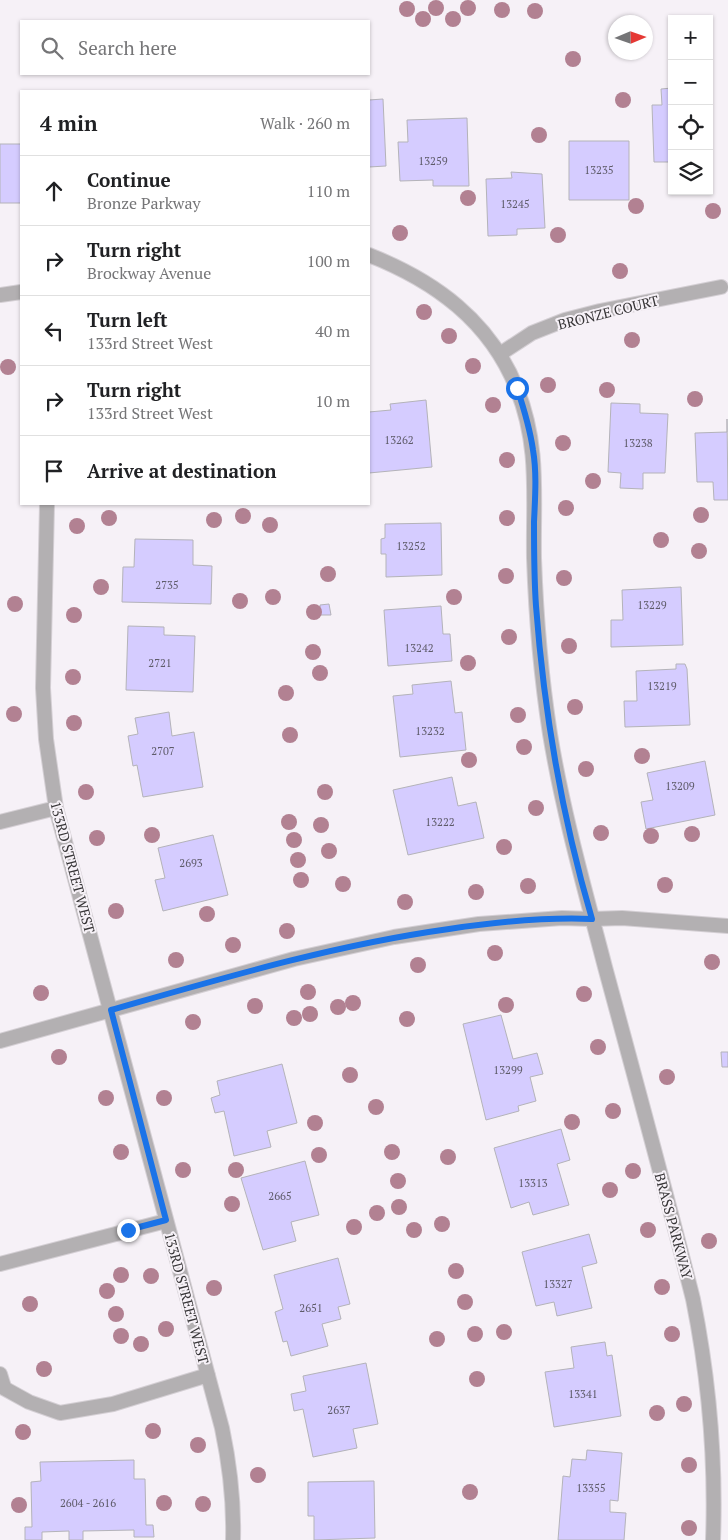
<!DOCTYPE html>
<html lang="en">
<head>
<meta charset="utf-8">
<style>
  body { margin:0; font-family:"PT Serif",serif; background:#f2f2f2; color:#202124 }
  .controls { position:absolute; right:15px; top:15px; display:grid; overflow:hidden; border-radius:0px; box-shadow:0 1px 4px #0004 }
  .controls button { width:45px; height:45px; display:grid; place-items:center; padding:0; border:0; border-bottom:1px solid #e0e0e0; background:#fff; color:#202124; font:25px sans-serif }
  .compass { position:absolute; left:608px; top:15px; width:45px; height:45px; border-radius:50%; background:#fff; box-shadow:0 1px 4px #0004; rotate:88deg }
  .stop { position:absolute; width:15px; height:15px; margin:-11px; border:4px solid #1a73e8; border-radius:50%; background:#fff }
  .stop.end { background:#1a73e8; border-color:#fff; box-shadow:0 1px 5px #0008 }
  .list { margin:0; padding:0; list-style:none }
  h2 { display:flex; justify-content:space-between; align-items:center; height:65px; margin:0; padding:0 20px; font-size:21px }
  h2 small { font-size:16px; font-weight:400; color:#757577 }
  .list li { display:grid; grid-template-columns:32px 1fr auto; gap:15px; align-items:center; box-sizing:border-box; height:70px; padding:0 20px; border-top:1px solid #e0e0e0 }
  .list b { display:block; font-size:19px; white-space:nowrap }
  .list p { margin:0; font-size:16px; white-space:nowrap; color:#757577 }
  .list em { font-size:16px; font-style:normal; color:#757577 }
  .icon { flex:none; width:28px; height:28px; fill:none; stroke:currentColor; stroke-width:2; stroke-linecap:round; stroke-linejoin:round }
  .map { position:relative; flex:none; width:728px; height:1540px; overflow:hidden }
  .search { position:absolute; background:#fff; box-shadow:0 1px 4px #0004; left:20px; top:20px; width:350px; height:55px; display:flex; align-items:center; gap:12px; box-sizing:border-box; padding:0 18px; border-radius:0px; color:#757577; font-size:19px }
  .panel { position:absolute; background:#fff; box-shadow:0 1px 4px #0004; left:20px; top:90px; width:350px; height:415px; border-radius:0px }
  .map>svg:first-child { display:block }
  .building { fill:#d5ccff; stroke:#b4b3b9 }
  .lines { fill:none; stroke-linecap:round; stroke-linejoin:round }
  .service-casing { stroke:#d4cfd4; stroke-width:16 }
  .minor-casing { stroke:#d4cfd4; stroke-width:16 }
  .service { stroke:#b3b0b2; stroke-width:14 }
  .minor { stroke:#b3b0b2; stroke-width:14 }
  .tree { fill:#b28192 }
  .route { stroke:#1a73e8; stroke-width:6 }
  .labels { text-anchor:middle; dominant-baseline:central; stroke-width:4; stroke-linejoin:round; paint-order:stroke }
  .number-label { font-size:11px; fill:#5e5b69 }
  .street-label { font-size:14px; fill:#373537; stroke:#f6f1f7 }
</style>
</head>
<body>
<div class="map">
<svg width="728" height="1540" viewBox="0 0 728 1540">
  <rect width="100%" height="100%" fill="#f6f1f7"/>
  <!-- building -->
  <path class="building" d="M672,88v74h-18l-2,-57h10l-1,-16z
    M383,99l3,67 -17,1v-67z
    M467,118l2,68h-36v-6l-33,1 -2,-39h10l-1,-22z
    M569,141h60v59h-60z
    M0,144h21v59h-21z
    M511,172l31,2 3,54 -28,1v6l-29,1 -2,-57 26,-1z
    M426,400l6,67 -63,6v-61l22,-2 -1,-6z
    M611,403l29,1v9l28,1 -3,59h-22v16l-23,-1 1,-15 -13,-1z
    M727,419l1,81h-14l-1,-18h-16l-2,-49 32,-1z
    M441,523l1,52 -56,2v-23h-5v-15l4,-1v-14z
    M135,539l58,1v25l19,1 -1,38 -89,-2 1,-35h11z
    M681,587l2,58 -72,2v-27h12l-1,-30z
    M329,604l2,11h-11v-10z
    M441,606l2,28h7l2,27 -64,5 -4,-56z
    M128,626l36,1v8l31,1 -2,56 -67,-2z
    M676,664h9l2,5 3,56 -65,2 -1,-26h13l-1,-30 40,-2z
    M451,681l4,32 7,-1 4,38 -66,7 -7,-61 20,-2 -1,-9z
    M169,712l3,24 22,-4 9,55 -60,10 -6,-32 -4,1 -5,-30 10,-2 -3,-16z
    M705,761l10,54 -69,14 -5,-27 12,-2 -6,-27z
    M452,777l6,29 18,-4 8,36 -76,17 -15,-65z
    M213,835l15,60 -65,16 -8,-31 10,-2 -7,-30z
    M501,1015l12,44 24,-6 6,21 -13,3 6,24 -18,5 1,5 -33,9 -23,-96z
    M721,1052h7v15h-6z
    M282,1064l15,59 -30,8 4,16 -37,9 -10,-45 -9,2 -4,-15 9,-3 -3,-14z
    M561,1129l9,31 -13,4 12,41 -36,10 -4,-13 -18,6 -17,-60z
    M305,1161l14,54 -28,7 5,19 -33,9 -22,-72z
    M589,1234l8,29 -15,4 10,41 -35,8 -3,-14 -18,4 -14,-54z
    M338,1258l12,46 -12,3 3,12 -19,5 6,22 -37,10 -4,-15 -4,1 -8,-30 8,-3 -9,-34z
    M605,1342l2,14 5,-1 9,61 -67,11 -9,-55 29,-4 -3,-21z
    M366,1363l12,61 -25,5 4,19 -44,9 -10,-48 -9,2 -3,-17 15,-3 -3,-15z
    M587,1450l35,3 -4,48 -8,-1v12l16,1 -2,27h-66l5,-64 7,1 2,-18 14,1z
    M134,1460v19h11l1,46h7l1,12h-20v-7l-51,1v9h-14v-9l-27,1v8h-17v-13h7l-1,-45 10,-1 -1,-19z
    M374,1481l1,57 -61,2v-24h-6v-34z"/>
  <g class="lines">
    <defs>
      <path id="service" d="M0,1374l4,13"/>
      <path id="minor" d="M369,255c66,26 121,66 148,134 23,58 16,108 17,169 2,58 7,118 16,176 13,79 35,156 55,233 30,111 60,221 88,332 16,80 23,159 20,241
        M0,295l21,-3
        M500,354l32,-21 33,-13 35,-9 121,-24
        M47,504l-4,184 3,51 10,69 166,620c8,38 12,74 11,112
        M0,822l56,-14
        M0,1041l294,-82 100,-22 85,-13 83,-6 30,1 30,-1 106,8
        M0,1264l166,-43
        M0,1386l29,16 31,11 53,-9 95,-29"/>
    </defs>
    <!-- service casing -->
    <use href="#service" class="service-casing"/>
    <!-- minor casing -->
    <use href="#minor" class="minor-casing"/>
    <!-- service -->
    <use href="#service" class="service"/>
    <!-- minor -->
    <use href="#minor" class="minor"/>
  </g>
  <!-- trees -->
  <g class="tree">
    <circle cx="436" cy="8" r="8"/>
    <circle cx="468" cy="8" r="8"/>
    <circle cx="407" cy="9" r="8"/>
    <circle cx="502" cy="10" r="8"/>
    <circle cx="535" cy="11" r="8"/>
    <circle cx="423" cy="19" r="8"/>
    <circle cx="453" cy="19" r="8"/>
    <circle cx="573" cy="59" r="8"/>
    <circle cx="623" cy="100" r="8"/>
    <circle cx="539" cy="135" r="8"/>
    <circle cx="468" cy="198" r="8"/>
    <circle cx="636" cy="206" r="8"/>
    <circle cx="713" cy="211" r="8"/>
    <circle cx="400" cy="233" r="8"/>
    <circle cx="558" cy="235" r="8"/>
    <circle cx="620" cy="271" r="8"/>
    <circle cx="424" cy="312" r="8"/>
    <circle cx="449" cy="336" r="8"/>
    <circle cx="632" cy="340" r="8"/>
    <circle cx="473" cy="366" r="8"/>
    <circle cx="8" cy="367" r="8"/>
    <circle cx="548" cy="385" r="8"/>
    <circle cx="607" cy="390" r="8"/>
    <circle cx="695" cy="399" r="8"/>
    <circle cx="493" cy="405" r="8"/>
    <circle cx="563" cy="443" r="8"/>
    <circle cx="507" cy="460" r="8"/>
    <circle cx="593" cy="481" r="8"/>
    <circle cx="566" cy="508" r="8"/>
    <circle cx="701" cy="515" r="8"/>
    <circle cx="243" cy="516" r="8"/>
    <circle cx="109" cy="518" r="8"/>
    <circle cx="507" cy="518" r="8"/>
    <circle cx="214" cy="520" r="8"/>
    <circle cx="270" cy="525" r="8"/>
    <circle cx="77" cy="526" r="8"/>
    <circle cx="661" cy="540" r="8"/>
    <circle cx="699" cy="551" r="8"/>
    <circle cx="328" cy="574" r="8"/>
    <circle cx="506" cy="576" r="8"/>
    <circle cx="564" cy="578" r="8"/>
    <circle cx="101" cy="587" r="8"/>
    <circle cx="273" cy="597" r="8"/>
    <circle cx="454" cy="597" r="8"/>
    <circle cx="240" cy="601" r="8"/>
    <circle cx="15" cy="604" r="8"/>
    <circle cx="314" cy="612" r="8"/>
    <circle cx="74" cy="615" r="8"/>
    <circle cx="509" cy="637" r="8"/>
    <circle cx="569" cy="646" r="8"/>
    <circle cx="313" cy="652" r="8"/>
    <circle cx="468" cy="663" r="8"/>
    <circle cx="320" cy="673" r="8"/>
    <circle cx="73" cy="677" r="8"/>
    <circle cx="286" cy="693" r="8"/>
    <circle cx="575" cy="707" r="8"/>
    <circle cx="14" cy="714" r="8"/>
    <circle cx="518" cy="715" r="8"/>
    <circle cx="74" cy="723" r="8"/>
    <circle cx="290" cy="735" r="8"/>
    <circle cx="524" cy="747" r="8"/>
    <circle cx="642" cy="756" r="8"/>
    <circle cx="469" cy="760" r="8"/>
    <circle cx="586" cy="769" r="8"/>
    <circle cx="86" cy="792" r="8"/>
    <circle cx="325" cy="792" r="8"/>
    <circle cx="536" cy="808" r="8"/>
    <circle cx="289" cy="822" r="8"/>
    <circle cx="321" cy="825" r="8"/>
    <circle cx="601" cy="833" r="8"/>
    <circle cx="692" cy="834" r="8"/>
    <circle cx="152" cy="835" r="8"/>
    <circle cx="651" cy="836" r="8"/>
    <circle cx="97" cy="838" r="8"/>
    <circle cx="294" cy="840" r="8"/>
    <circle cx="504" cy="847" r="8"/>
    <circle cx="329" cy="851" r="8"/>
    <circle cx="298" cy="860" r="8"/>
    <circle cx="301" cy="880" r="8"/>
    <circle cx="343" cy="884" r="8"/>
    <circle cx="665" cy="885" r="8"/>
    <circle cx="528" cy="886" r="8"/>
    <circle cx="476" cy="892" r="8"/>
    <circle cx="405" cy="902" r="8"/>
    <circle cx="116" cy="911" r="8"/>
    <circle cx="207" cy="914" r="8"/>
    <circle cx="287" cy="931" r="8"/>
    <circle cx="233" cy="945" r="8"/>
    <circle cx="495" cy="953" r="8"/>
    <circle cx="176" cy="960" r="8"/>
    <circle cx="712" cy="962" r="8"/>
    <circle cx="418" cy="965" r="8"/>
    <circle cx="308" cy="992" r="8"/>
    <circle cx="41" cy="993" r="8"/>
    <circle cx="584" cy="994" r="8"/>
    <circle cx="353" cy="1003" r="8"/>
    <circle cx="506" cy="1005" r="8"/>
    <circle cx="255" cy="1006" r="8"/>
    <circle cx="338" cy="1007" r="8"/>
    <circle cx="310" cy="1014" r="8"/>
    <circle cx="294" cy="1018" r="8"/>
    <circle cx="407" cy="1019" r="8"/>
    <circle cx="193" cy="1022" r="8"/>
    <circle cx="598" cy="1047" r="8"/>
    <circle cx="59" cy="1057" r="8"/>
    <circle cx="350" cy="1075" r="8"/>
    <circle cx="667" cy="1077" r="8"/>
    <circle cx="106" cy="1098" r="8"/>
    <circle cx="164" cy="1098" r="8"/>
    <circle cx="376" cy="1107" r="8"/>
    <circle cx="613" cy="1111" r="8"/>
    <circle cx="572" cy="1122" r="8"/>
    <circle cx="315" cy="1123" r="8"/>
    <circle cx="121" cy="1152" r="8"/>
    <circle cx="392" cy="1152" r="8"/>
    <circle cx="319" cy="1155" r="8"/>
    <circle cx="448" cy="1157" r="8"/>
    <circle cx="183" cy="1170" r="8"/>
    <circle cx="236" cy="1170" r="8"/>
    <circle cx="633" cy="1171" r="8"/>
    <circle cx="398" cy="1181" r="8"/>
    <circle cx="610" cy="1190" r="8"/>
    <circle cx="232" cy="1204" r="8"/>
    <circle cx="399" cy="1207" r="8"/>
    <circle cx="377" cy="1213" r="8"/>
    <circle cx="442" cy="1224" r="8"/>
    <circle cx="354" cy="1227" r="8"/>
    <circle cx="414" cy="1230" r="8"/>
    <circle cx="648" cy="1230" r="8"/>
    <circle cx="709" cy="1241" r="8"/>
    <circle cx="456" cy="1271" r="8"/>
    <circle cx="121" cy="1275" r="8"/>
    <circle cx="151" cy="1276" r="8"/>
    <circle cx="662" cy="1287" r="8"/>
    <circle cx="214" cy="1288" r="8"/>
    <circle cx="107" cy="1291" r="8"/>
    <circle cx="465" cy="1302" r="8"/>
    <circle cx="30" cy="1304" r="8"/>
    <circle cx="116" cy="1314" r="8"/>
    <circle cx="166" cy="1329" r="8"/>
    <circle cx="504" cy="1332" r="8"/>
    <circle cx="475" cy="1334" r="8"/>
    <circle cx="672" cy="1334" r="8"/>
    <circle cx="121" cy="1336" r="8"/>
    <circle cx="437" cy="1339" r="8"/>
    <circle cx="141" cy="1344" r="8"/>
    <circle cx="44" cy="1369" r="8"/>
    <circle cx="477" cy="1379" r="8"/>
    <circle cx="684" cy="1404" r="8"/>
    <circle cx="657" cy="1413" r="8"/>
    <circle cx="153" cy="1431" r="8"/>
    <circle cx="23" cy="1432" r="8"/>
    <circle cx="198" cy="1445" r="8"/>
    <circle cx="689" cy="1465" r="8"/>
    <circle cx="258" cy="1475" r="8"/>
    <circle cx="470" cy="1492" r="8"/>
    <circle cx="164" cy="1503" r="8"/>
    <circle cx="203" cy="1504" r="8"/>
    <circle cx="19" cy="1505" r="8"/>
    <circle cx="689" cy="1528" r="8"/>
  </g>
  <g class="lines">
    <!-- route -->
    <path class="route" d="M128,1230l38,-10 -55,-210c112,-32 223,-65 338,-81 47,-7 96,-12 143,-10 -30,-102 -48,-207 -56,-313 -2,-28 -2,-56 -2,-84 1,-23 3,-48 -1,-72 -3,-21 -9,-41 -16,-62"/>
  </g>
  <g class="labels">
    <!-- number labels -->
    <g class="number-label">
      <text x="433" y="161">13259</text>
      <text x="599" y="170">13235</text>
      <text x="515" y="204">13245</text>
      <text x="399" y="440">13262</text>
      <text x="638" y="443">13238</text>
      <text x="411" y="546">13252</text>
      <text x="167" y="585">2735</text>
      <text x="652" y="605">13229</text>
      <text x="419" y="648">13242</text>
      <text x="160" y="663">2721</text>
      <text x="662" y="686">13219</text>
      <text x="430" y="731">13232</text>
      <text x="163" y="751">2707</text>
      <text x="680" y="786">13209</text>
      <text x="440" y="822">13222</text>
      <text x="191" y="863">2693</text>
      <text x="508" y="1070">13299</text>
      <text x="533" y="1183">13313</text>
      <text x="280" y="1196">2665</text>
      <text x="558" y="1284">13327</text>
      <text x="311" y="1308">2651</text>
      <text x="583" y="1394">13341</text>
      <text x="339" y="1410">2637</text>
      <text x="591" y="1488">13355</text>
      <text x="88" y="1503">2604 - 2616</text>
    </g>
    <!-- street labels -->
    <g class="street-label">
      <text transform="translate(608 312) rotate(-14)">BRONZE COURT</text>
      <text transform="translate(73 867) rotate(75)">133RD STREET WEST</text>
      <text transform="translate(674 1226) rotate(75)">BRASS PARKWAY</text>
      <text transform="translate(187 1298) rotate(75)">133RD STREET WEST</text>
    </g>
  </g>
</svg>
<div class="controls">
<button>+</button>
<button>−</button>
<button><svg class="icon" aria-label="locate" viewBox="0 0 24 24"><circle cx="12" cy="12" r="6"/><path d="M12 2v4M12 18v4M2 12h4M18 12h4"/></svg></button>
<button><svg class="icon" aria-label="layers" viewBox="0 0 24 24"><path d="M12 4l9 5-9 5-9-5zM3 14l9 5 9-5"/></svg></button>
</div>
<svg class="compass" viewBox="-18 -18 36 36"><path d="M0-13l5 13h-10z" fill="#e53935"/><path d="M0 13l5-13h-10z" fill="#757577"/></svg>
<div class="stop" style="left:517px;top:388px"></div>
<div class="stop end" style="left:128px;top:1230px"></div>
<div class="search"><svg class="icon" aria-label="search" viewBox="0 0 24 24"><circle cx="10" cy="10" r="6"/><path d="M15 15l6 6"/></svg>Search here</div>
<section class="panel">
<h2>4 min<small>Walk · 260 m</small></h2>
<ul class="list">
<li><svg class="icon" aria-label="ahead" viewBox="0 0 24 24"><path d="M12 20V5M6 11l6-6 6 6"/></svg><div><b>Continue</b><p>Bronze Parkway</p></div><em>110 m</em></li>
<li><svg class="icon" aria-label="right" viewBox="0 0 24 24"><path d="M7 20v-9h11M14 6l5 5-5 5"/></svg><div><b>Turn right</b><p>Brockway Avenue</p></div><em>100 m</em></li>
<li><svg class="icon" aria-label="left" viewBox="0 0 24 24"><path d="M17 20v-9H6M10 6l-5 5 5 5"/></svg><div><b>Turn left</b><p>133rd Street West</p></div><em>40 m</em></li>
<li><svg class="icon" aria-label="right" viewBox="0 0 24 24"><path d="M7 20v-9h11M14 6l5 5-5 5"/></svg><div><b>Turn right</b><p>133rd Street West</p></div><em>10 m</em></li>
<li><svg class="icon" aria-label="arrive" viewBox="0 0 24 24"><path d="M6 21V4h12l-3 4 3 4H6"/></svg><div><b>Arrive at destination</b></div></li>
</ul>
</section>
</div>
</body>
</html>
